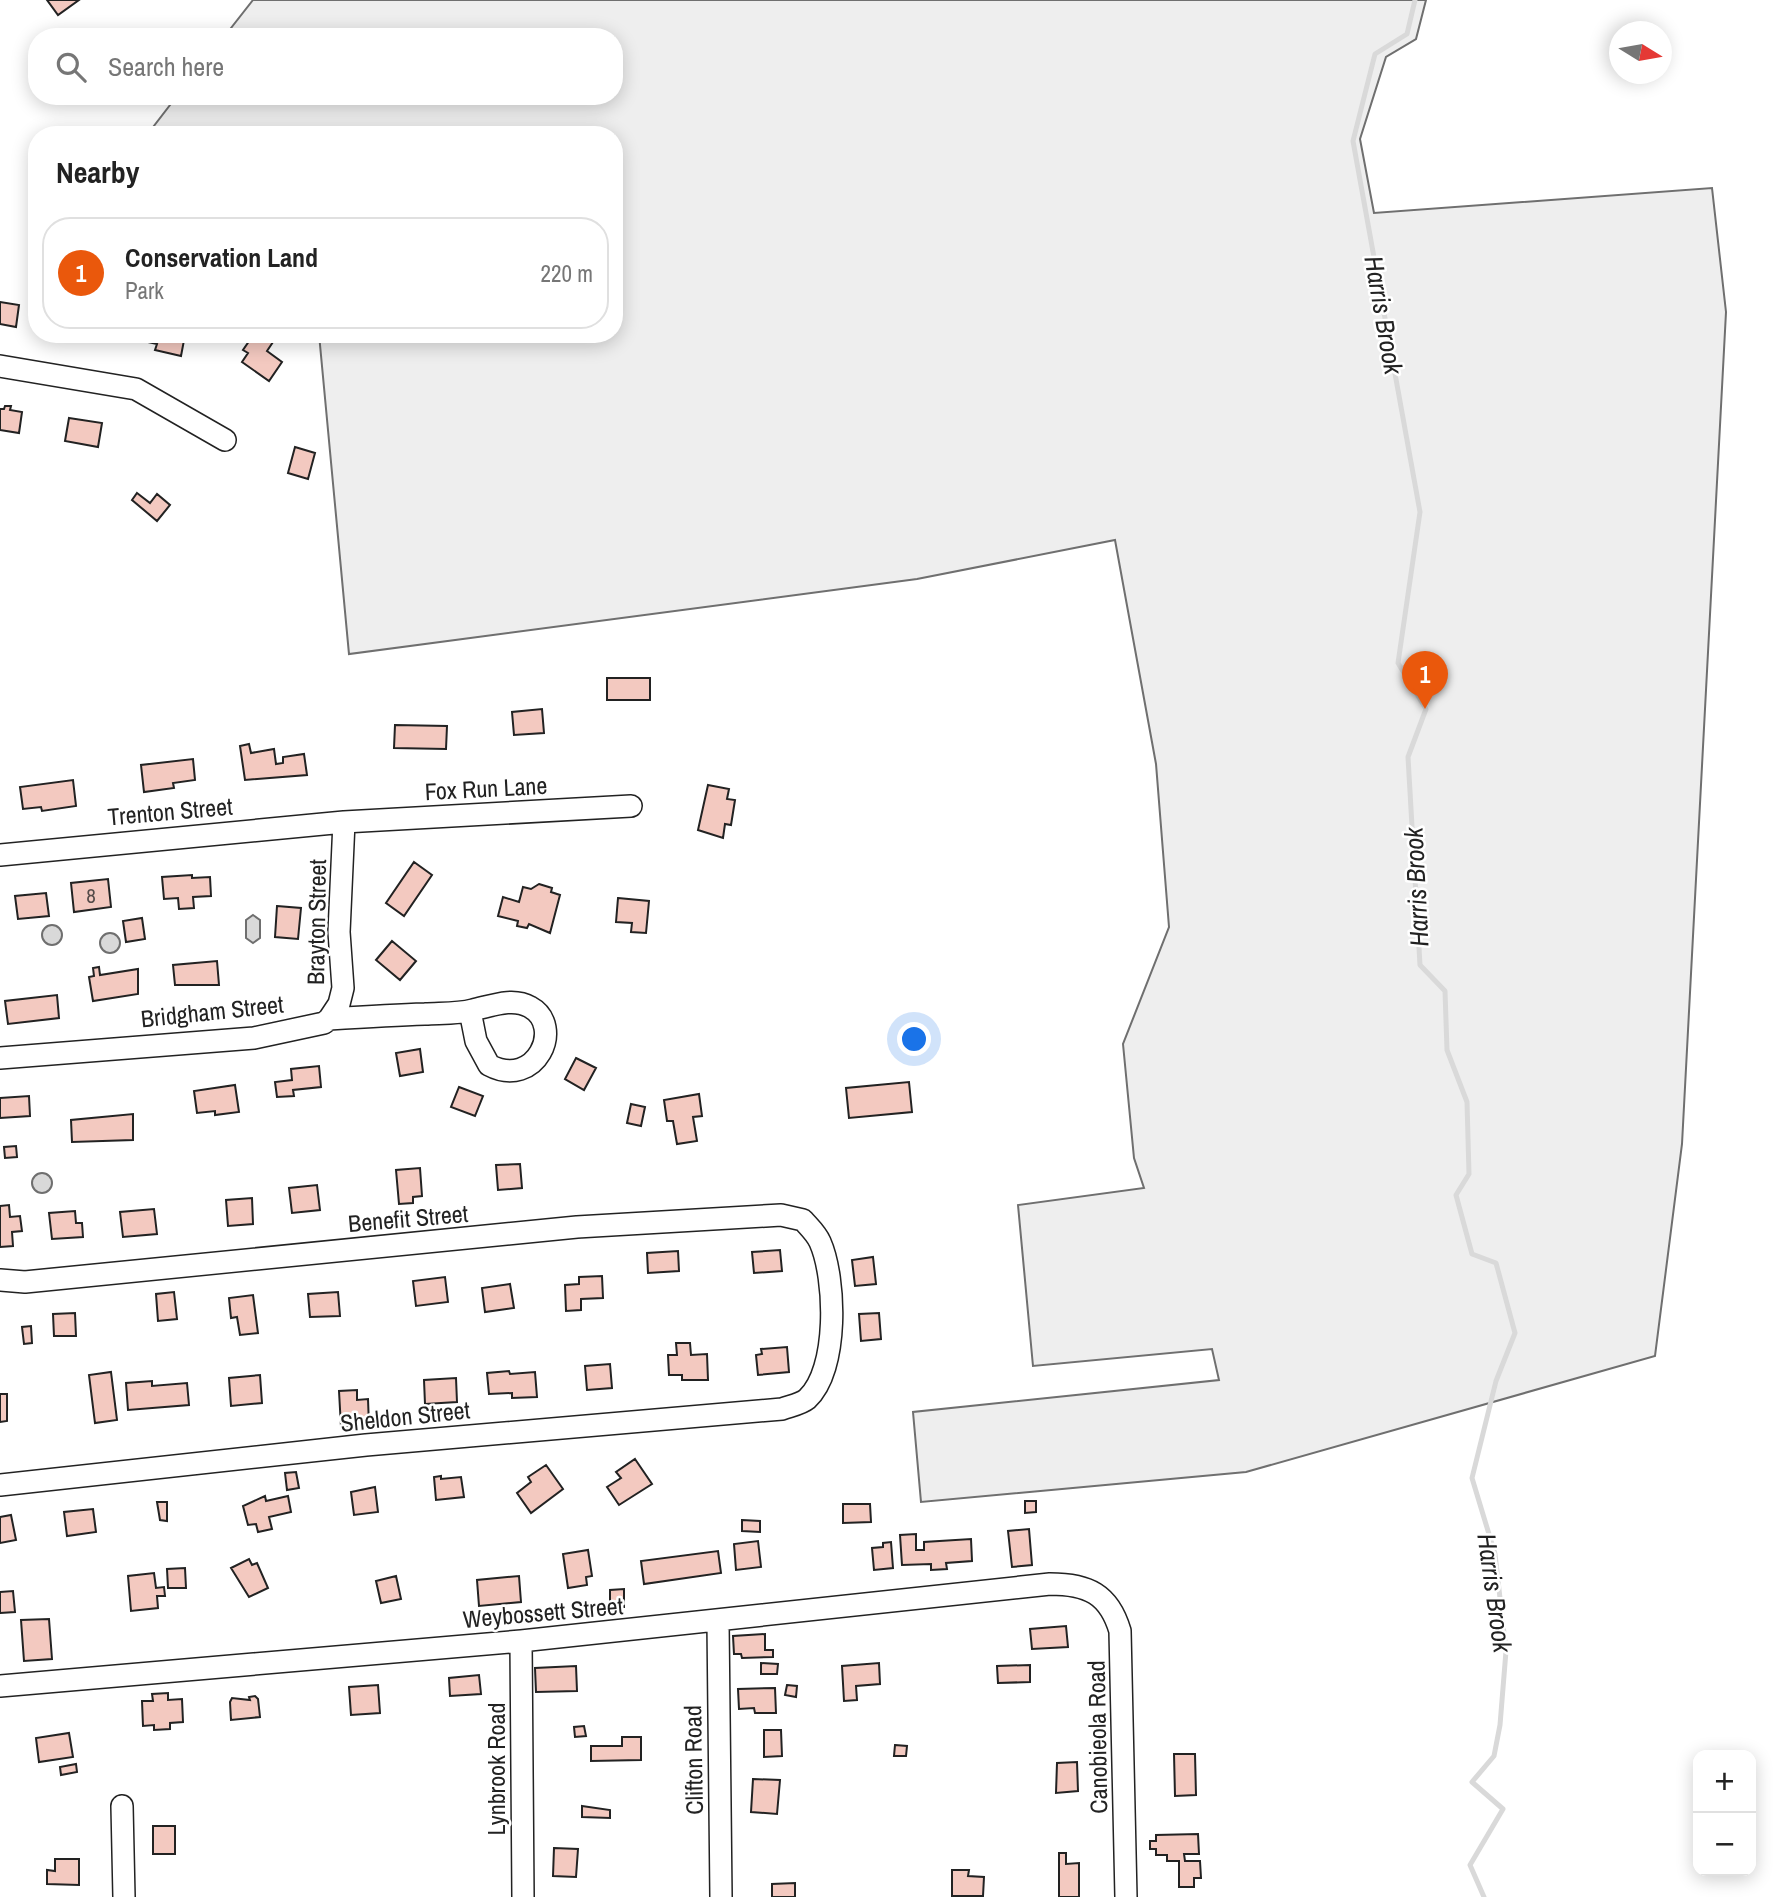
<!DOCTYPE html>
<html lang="en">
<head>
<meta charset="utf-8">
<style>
  body { margin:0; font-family:"Archivo Narrow",sans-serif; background:#f2f2f2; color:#222 }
  .controls { position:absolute; right:21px; bottom:21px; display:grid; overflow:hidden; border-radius:14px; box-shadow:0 4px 18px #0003 }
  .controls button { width:63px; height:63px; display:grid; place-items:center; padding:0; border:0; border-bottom:2px solid #e0e0e0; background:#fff; color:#222; font:35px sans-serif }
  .compass { position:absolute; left:1609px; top:21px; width:63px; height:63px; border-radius:50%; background:#fff; box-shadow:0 4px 18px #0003; rotate:101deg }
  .you { position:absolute; left:915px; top:1040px; width:24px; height:24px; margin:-18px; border:5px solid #fff; border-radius:50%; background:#1a73e8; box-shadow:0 0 0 10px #1a73e833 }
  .badge { display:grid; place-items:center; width:46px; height:46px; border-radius:50%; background:#ea580c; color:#fff; font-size:23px; font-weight:700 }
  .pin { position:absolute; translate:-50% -58px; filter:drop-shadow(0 2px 4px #0008) }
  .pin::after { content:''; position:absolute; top:37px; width:24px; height:21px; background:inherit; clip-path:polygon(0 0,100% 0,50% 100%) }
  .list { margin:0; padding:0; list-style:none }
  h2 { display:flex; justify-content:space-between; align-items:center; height:91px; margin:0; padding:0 28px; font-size:30px }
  h2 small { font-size:23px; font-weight:400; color:#767676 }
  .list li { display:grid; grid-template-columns:46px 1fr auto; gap:21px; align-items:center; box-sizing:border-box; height:112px; margin:0 14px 14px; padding:0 14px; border:2px solid #e0e0e0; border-radius:28px }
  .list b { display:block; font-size:26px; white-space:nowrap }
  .list p { margin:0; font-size:23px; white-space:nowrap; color:#767676 }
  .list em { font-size:23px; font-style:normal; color:#767676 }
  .icon { flex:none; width:38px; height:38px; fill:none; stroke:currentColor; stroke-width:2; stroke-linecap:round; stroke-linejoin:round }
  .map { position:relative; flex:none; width:1777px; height:1897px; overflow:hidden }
  .search { position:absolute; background:#fff; box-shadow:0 4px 18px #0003; left:28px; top:28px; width:595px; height:77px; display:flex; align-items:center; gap:18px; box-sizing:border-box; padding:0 24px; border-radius:28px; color:#767676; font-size:26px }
  .panel { position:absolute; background:#fff; box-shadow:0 4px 18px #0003; left:28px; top:126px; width:595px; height:217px; border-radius:28px }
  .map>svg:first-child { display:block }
  .green { fill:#eee; stroke:#6f6f6f; stroke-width:2 }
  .water { fill:#d9d9d9; stroke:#6f6f6f; stroke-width:2 }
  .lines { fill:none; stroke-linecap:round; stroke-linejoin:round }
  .stream { stroke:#d9d9d9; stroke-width:5 }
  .building { fill:#f3c9c0; stroke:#222; stroke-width:2 }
  .minor-casing { stroke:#222; stroke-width:24 }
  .minor { stroke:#fff; stroke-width:21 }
  .labels { text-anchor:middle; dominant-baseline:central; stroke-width:5; stroke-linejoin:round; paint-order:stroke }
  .number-label { font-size:21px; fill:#564c4a }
  .street-label { font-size:24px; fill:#222; stroke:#fff }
  .water-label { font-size:26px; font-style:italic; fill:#222; stroke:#fff }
</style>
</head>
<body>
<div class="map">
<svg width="1777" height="1897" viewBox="0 0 1777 1897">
  <rect width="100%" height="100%" fill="#fff"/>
  <!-- green -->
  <path class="green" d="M253,0h1173l-10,39 -30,18 -26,82 14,74 338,-25 14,124 -44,832 -27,212 -409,116 -325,30 -8,-90 306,-32 -7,-31 -179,17 -15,-161 126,-17 -10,-30 -11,-114 46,-117 -13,-163 -41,-224 -198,39 -568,75 -30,-320h295v-199h-467l30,-39h437v-59h-390z"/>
  <!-- water -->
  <path class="water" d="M253,915l7,5v18l-7,5 -7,-5v-18z
    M42 935a10 10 0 1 1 20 0a10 10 0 1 1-20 0Z
    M100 943a10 10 0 1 1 20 0a10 10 0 1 1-20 0Z
    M32 1183a10 10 0 1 1 20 0a10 10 0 1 1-20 0Z"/>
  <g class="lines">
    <!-- stream -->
    <path class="stream" d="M1415,0l-8,34 -32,20 -22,87 67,371 -22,151 28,46 -18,48 12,208 25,26 2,59 20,52 2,72 -13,21 16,59 24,9 19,70 -19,48 -24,97 23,76 11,97 -6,74 -6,31 -22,26 31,27 -33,56 14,32"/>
  </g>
  <!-- building -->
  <path class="building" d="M47,0h32l-21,15z
    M0,302l19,3 -3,22 -16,-3z
    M68,334h37l-2,7z
    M135,334l50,1 -4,21 -26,-6 2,-6 -23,-5z
    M254,334h8l11,8 -6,9 15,11 -13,19 -27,-19 6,-9 -5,-3z
    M5,406h6l-1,4 12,2 -3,21 -19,-3v-21h4z
    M69,418l33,5 -4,24 -33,-6z
    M295,447l20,6 -7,26 -20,-6z
    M137,493l13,10 7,-9 13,11 -13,16 -25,-21z
    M607,678h43v22h-43z
    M542,709l2,24 -30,2 -2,-23z
    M395,725l52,1 -1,23 -52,-1z
    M249,744l2,9 23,-4 2,15 7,-1v-6l21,-3 3,21 -62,5 -5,-34z
    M193,759l2,21 -22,3 1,5 -30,4 -3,-27z
    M73,780l3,26 -34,5 -1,-4 -18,2 -3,-22z
    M708,785l21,4 -2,10 8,1 -4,25 -6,-1 -2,14 -25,-8z
    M414,862l18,13 -28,41 -18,-13z
    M192,875v3l18,-1 1,19 -18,1 1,11 -15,1 -1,-11 -14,1 -2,-22z
    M108,879l3,28 -37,5 -3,-29z
    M539,884l13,4 -1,4 9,3 -10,38 -21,-9 -2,4 -10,-2 1,-5 -20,-5 5,-19 16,5 4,-15 8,2z
    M46,893l3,23 -31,3 -3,-23z
    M618,898l31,3 -3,32 -15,-1 1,-9 -16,-1z
    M277,906l24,2 -3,31 -23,-2z
    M142,918l3,21 -19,3 -3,-21z
    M392,941l24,20 -16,19 -24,-20z
    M217,961l2,24h-44l-2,-20z
    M99,967l1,8 38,-6v25l-45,7 -4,-24 5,-1 -1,-8z
    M57,995l2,23 -51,6 -3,-23z
    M420,1049l3,23 -23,4 -4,-23z
    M576,1058l20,10 -12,22 -19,-11z
    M319,1066l2,21 -28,3 1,6 -17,1 -2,-15 17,-2 -1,-11z
    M909,1082l3,30 -63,6 -3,-30z
    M235,1085l4,27 -24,3v-4l-18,2 -3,-22z
    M459,1087l24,9 -8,20 -24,-9z
    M699,1094l3,22 -9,1 4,24 -20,3 -4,-23h-6l-3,-21z
    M29,1096l1,20 -30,2v-20z
    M631,1104l14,3 -4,19 -14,-3z
    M133,1114v26l-61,2 -1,-22z
    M16,1146l1,11 -12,1 -1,-11z
    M520,1164l2,24 -24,2 -2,-25z
    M420,1168l2,28 -9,1v6l-14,1 -3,-34z
    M317,1185l3,25 -28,3 -3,-25z
    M252,1198l1,26 -25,2 -2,-26z
    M9,1205l1,12 10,-1 2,15 -10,1 1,14 -13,1v-41z
    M154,1209l3,25 -34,3 -3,-25z
    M75,1211l1,12h6l1,14 -31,2 -3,-26z
    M780,1250l2,21 -28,2 -2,-21z
    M678,1251l1,20 -31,2 -1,-20z
    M873,1257l3,27 -21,2 -3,-26z
    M602,1276l1,22 -22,1v11l-15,1 -1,-26 14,-1v-7z
    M445,1277l3,25 -32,4 -3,-25z
    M510,1284l4,24 -29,4 -3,-24z
    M174,1292l3,27 -19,2 -2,-27z
    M338,1292l2,24 -30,1 -2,-23z
    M253,1295l5,38 -18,2 -3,-18 -6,1 -2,-20z
    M75,1313l1,23h-22l-1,-22z
    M879,1313l2,26 -20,2 -2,-27z
    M31,1326l1,17 -8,1 -2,-17z
    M676,1343h14l1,12 16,-1 1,26h-26v-5h-13l-1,-20h9z
    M787,1347l2,25 -31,3 -2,-20 6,-1 -1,-5z
    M610,1364l2,24 -25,2 -2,-24z
    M509,1371l1,3 25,-2 2,25 -25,1v-5l-23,1 -2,-21z
    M111,1372l6,48 -22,3 -6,-48z
    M260,1375l2,28 -31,3 -2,-28z
    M456,1378l1,24 -32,2 -1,-24z
    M152,1381v5l35,-3 2,22 -61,5 -2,-27z
    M357,1390v10l11,-1 1,27 -28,1 -2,-36z
    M0,1394h7v27l-7,1z
    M635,1459l17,25 -33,21 -12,-18 14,-9 -5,-6z
    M546,1465l17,24 -32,24 -14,-20 14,-11 -3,-5z
    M296,1472l3,16 -12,2 -2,-17z
    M441,1476v3l20,-2 3,20 -28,3 -2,-23z
    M375,1487l3,25 -24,3 -3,-23z
    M265,1496l1,5 22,-5 3,16 -22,5 3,12 -14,3 -2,-8 -8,1 -5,-19z
    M1025,1501h11v11l-11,1z
    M157,1502h10v19l-7,-1z
    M843,1504h27l1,18 -28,1z
    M93,1509l3,23 -29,4 -3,-24z
    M11,1515l5,25 -16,3v-26z
    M742,1520l18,1v11l-18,-1z
    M1029,1529l3,36 -20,2 -4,-36z
    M916,1534v16h8v-8l47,-3 1,22 -26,2 1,6 -16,1v-6l-29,1 -2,-30z
    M758,1541l3,26 -25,3 -2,-26z
    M891,1542l2,26 -19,2 -2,-22 11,-1v-4z
    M588,1550l4,26 -6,1 1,8 -19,3 -5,-34z
    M718,1551l3,22 -77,11 -3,-23z
    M249,1559l3,6 5,-2 11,25 -19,9 -18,-29z
    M185,1568l1,20h-18l-1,-19z
    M154,1573l2,15 8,-1 1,9h-8l1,12 -27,3 -3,-35z
    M396,1576l5,23 -20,4 -5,-22z
    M519,1576l2,26 -42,4 -2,-26z
    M624,1589v18h-14v-17z
    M13,1591l2,21 -15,1v-21z
    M49,1619l3,40 -28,2 -3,-41z
    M1066,1626l2,21 -36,2 -2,-20z
    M765,1634v16h8v7l-31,1 -1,-4h-7l-1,-18z
    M761,1663l17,1 -1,10h-16z
    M879,1663l1,21 -24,2 1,14 -13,1 -2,-35z
    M1030,1665v17l-32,1 -1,-17z
    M576,1666l1,25 -41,1 -1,-24z
    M479,1675l2,19 -31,2 -1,-18z
    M378,1685l2,28 -29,2 -2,-28z
    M787,1685l10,1 -1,11 -11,-2z
    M775,1688l1,25h-21l-1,-5 -15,1 -1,-20z
    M168,1693v7l14,-1 1,23 -13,1v6l-16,1v-5l-11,1 -1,-25h11l-1,-7z
    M255,1696l3,3 2,18 -29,3 -1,-18 2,-4 18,2 -1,-3z
    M584,1726l2,10 -11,1 -1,-10z
    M764,1730h17l1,26 -18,1z
    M69,1733l4,24 -34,5 -3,-24z
    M622,1737h19v23l-50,1v-15h31z
    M895,1745l12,1 -1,10h-12z
    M1174,1754h21l1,41 -21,1z
    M1077,1762l1,29 -22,2 1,-30z
    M76,1764l1,8 -16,3 -1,-8z
    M753,1779l27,1 -3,34 -26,-2z
    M582,1806l28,4v8l-28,-1z
    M153,1826h22v28h-22z
    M1198,1834l1,20h-15l1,7h15l1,17h-7v9h-15v-26h-12v-6h-11v-6h-6v-8h6v-6z
    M554,1848l24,1 -2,28 -23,-1z
    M1059,1853h7v11l13,-1v34h-20z
    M55,1859h24v26l-32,-1v-14l8,1z
    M952,1870h17l-1,6 16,1 -1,19h-31z
    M795,1883v14h-23v-13z"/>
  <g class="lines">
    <defs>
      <path id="minor" d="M0,366l136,23 89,51
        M0,855l344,-33 287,-16
        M329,1019l10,-15 4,-16 -4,-56 5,-110
        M0,1058l254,-20 70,-15 5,-4c32,-2 64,-4 96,-5 16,-1 33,0 48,-4 18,-4 40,-13 57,-3 35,19 6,83 -41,58l-13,-24 -6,-30
        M0,1280l25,2 552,-55 204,-12 22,5c6,7 13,13 17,22 16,36 19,128 -13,157 -6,5 -17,7 -25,10l-416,36 -366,40
        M718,1622l3,275
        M521,1641l2,256
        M0,1686l521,-45 529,-57c38,0 59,10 70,47l6,266
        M122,1806l2,91"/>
    </defs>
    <!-- minor casing -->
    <use href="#minor" class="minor-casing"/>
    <!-- minor -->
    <use href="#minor" class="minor"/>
  </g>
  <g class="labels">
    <!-- number labels -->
    <g class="number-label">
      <text x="91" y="895">8</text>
    </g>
    <!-- street labels -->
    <g class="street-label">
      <text transform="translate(486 788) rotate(-3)">Fox Run Lane</text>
      <text transform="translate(170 811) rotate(-5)">Trenton Street</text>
      <text transform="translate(316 922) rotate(-89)">Brayton Street</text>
      <text transform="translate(212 1011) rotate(-6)">Bridgham Street</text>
      <text transform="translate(408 1218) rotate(-5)">Benefit Street</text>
      <text transform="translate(405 1416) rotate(-6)">Sheldon Street</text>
      <text transform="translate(543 1612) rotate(-5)">Weybossett Street</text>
      <text transform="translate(1097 1737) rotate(-91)">Canobieola Road</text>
      <text transform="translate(693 1760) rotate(-91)">Clifton Road</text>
      <text transform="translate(496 1769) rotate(-90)">Lynbrook Road</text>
    </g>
    <!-- water labels -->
    <g class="water-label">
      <text transform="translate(1384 315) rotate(80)">Harris Brook</text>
      <text transform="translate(1416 887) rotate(-93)">Harris Brook</text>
      <text transform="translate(1495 1593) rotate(82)">Harris Brook</text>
    </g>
  </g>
</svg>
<div class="controls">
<button>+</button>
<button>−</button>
</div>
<svg class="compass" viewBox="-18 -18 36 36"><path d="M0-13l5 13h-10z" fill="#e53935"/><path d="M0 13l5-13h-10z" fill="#767676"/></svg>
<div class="you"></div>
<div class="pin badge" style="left:1425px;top:709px">1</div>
<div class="search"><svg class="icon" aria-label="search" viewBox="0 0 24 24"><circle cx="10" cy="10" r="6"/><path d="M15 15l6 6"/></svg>Search here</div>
<section class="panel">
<h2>Nearby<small></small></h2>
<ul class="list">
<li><span class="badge">1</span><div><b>Conservation Land</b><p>Park</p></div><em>220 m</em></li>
</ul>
</section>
</div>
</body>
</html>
